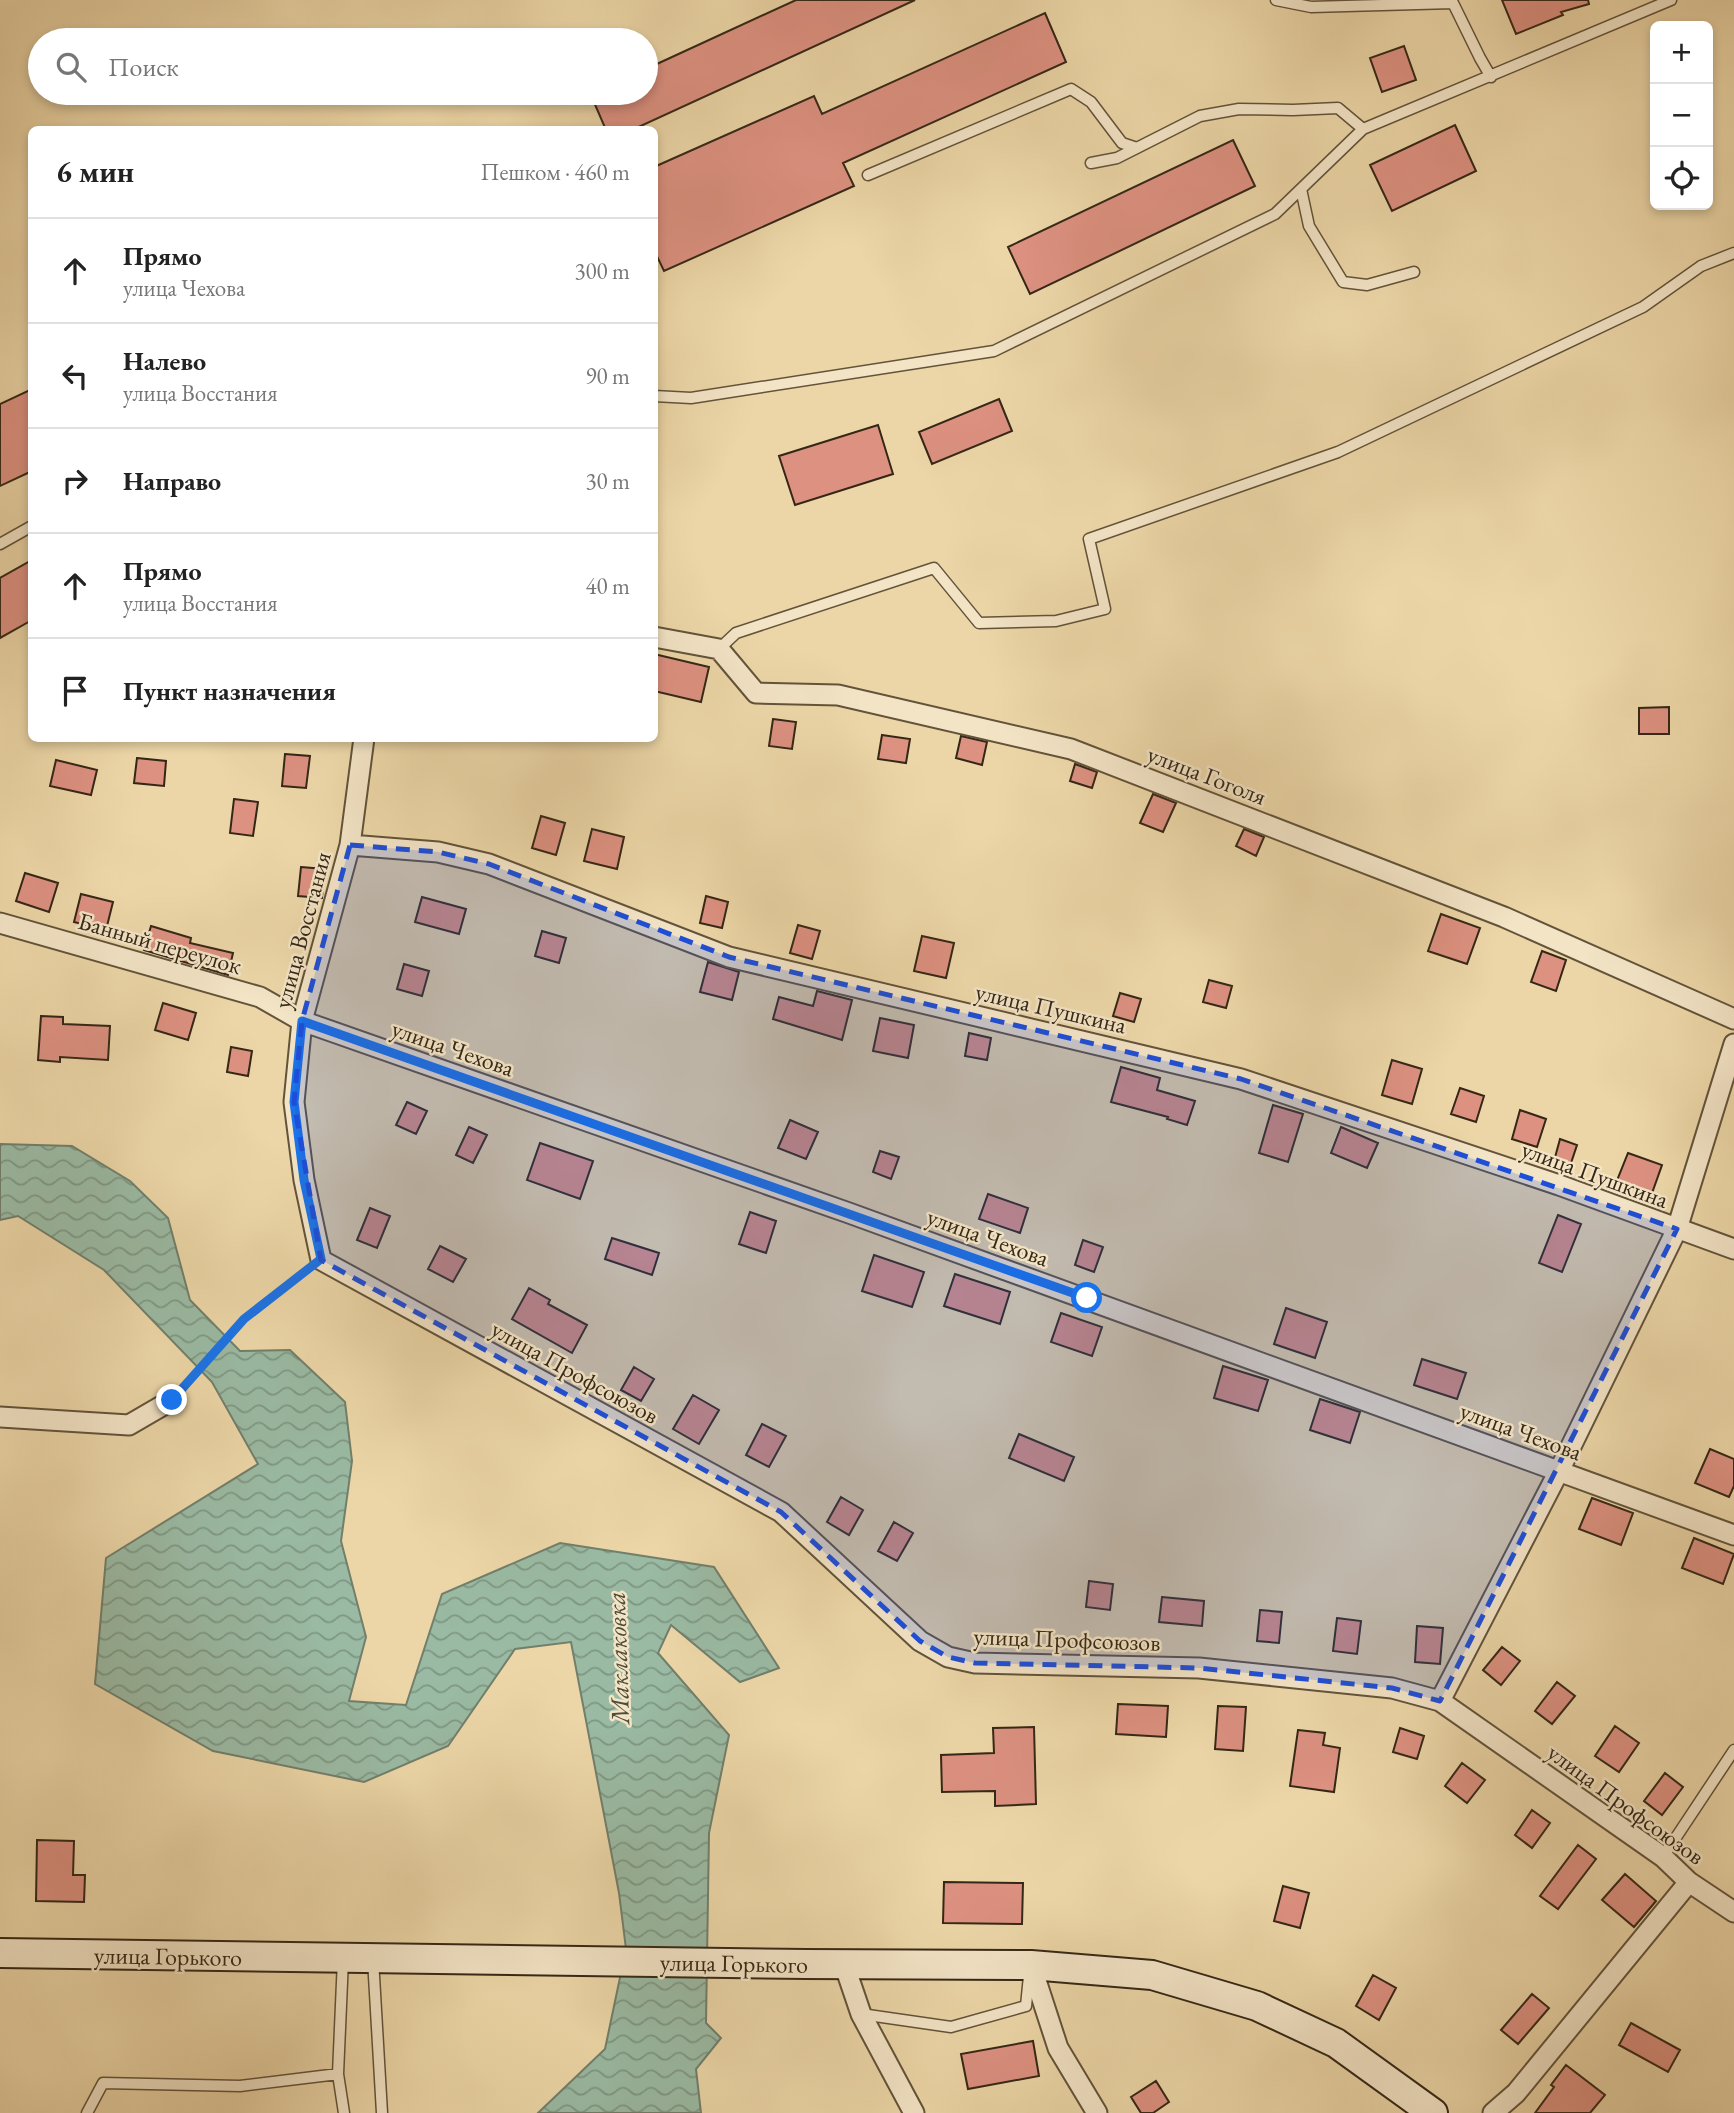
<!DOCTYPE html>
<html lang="ru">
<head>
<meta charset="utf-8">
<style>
  body { margin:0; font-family:"EB Garamond",serif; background:#f2f2f2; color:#222 }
  .controls { position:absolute; right:21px; top:21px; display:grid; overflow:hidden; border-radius:10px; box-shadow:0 4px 10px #0003 }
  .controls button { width:63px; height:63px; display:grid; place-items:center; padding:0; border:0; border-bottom:2px solid #e0e0e0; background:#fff; color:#222; font:35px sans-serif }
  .stop { position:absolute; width:21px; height:21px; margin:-16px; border:5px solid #1a73e8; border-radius:50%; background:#fff }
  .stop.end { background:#1a73e8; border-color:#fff; box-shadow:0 2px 7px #0008 }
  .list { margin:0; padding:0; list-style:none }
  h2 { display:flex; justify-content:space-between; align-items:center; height:91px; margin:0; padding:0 28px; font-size:30px }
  h2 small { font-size:23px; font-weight:400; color:#767676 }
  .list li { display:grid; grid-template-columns:46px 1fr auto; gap:21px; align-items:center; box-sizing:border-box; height:105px; padding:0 28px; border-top:2px solid #e0e0e0 }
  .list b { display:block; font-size:26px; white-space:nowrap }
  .list p { margin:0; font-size:23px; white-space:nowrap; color:#767676 }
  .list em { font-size:23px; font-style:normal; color:#767676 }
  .icon { flex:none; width:38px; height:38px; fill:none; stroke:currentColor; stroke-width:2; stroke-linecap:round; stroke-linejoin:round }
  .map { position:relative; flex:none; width:1734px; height:2113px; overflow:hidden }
  .search { position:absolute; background:#fff; box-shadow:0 4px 10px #0003; left:28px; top:28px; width:630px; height:77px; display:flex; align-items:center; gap:18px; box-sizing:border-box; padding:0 24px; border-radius:38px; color:#767676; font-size:26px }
  .panel { position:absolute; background:#fff; box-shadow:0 4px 10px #0003; left:28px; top:126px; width:630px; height:616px; border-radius:10px }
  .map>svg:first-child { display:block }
  .water { fill:url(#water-waves); stroke:#717f6b; stroke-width:2 }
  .building { fill:#dd9181; stroke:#342716; stroke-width:2 }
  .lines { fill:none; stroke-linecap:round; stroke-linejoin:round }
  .lane-casing { stroke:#62533a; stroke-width:13 }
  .street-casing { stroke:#62533a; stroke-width:23 }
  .secondary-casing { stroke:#342716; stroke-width:32 }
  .path { stroke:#342716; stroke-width:3.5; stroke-dasharray:2 3.5; stroke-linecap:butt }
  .lane { stroke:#f3e4c6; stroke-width:10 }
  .street { stroke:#f3e4c6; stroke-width:19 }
  .secondary { stroke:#f3e4c6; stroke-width:28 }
  .route { stroke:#1a73e8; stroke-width:9 }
  .marked { fill:#1d4ed8; fill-opacity:0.2; stroke:#1d4ed8; stroke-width:5; stroke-dasharray:14 9; stroke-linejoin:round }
  .labels { text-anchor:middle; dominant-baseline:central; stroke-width:5; stroke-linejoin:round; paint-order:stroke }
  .street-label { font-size:24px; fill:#342716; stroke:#f3e4c6 }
  .water-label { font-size:26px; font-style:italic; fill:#4e4c39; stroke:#f3e4c6 }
</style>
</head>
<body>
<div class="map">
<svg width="1734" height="2113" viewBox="0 0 1734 2113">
  <defs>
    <pattern id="water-waves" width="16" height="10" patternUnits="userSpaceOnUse" patternTransform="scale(1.75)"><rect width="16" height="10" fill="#9abaa3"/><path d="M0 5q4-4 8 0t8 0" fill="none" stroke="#7e9784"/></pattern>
  </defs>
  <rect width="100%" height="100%" fill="#ecd6a7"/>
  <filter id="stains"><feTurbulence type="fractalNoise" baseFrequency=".00286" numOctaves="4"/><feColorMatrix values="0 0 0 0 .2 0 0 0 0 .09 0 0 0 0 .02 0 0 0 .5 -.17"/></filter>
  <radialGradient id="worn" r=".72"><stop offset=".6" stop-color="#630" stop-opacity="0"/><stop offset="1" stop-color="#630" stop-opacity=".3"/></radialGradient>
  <!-- water -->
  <path class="water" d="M0,1144l72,2 58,35 38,37 22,82 50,51 50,-1 55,52 7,59 -11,80 25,96 -17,64 57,4 36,-111 118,-51 154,24 65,101 -39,14 -69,-57 -13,28 71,82 -20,98 -3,190 15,15 -25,31 5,44h-163l67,-64 21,-100 -7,-56 -48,-251 -56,7 -67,97 -84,36 -151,-31 -118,-67 11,-126 152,-94 -46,-82 -108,-112 -86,-54 -18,4z"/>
  <!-- building -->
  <path class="building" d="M796,0h119l-283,130h-26l-16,-37h56v-24z
    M1502,0h86l1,4 -28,8 2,3 -47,19z
    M1045,13l21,49 -223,101 11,23 -190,85 -10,-21v-83l160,-71 8,18z
    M1404,46l12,34 -34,12 -12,-34z
    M1455,125l21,46 -84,40 -22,-46z
    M1233,140l22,46 -225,108 -22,-47z
    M32,389v82l-32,15v-82z
    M999,399l13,32 -80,33 -13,-32z
    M878,425l15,49 -98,31 -16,-49z
    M32,560v60l-32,18v-60z
    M654,654l55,13 -8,35 -47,-11z
    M1669,707v27h-30v-26z
    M773,719l23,3 -4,27 -23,-3z
    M882,735l28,4 -4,24 -28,-4z
    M961,736l26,6 -5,23 -26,-7z
    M285,754l25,2 -4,32 -24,-2z
    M137,758l29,3 -2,25 -30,-3z
    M56,760l41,10 -6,25 -41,-9z
    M1075,764l22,8 -5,16 -22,-7z
    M1153,794l23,9 -13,29 -23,-9z
    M234,799l24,3 -5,34 -23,-3z
    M541,816l24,7 -9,32 -24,-7z
    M592,829l32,8 -7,32 -33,-8z
    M1244,829l20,8 -8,19 -20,-10z
    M301,867l23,2 -2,29 -24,-2z
    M25,873l33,10 -9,29 -33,-11z
    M81,894l32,8 -7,28 -32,-8z
    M706,896l22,6 -6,26 -22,-5z
    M422,897l44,12 -7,25 -44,-12z
    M1441,914l39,14 -13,36 -39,-13z
    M798,925l22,6 -8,28 -22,-6z
    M151,926l40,12 -1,5 43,10 -5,22 -84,-25z
    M542,931l24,7 -7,25 -24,-7z
    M922,936l32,7 -8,35 -32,-7z
    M1542,951l24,9 -10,31 -25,-9z
    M708,962l31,10 -7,28 -32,-8z
    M404,964l25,7 -7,25 -25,-7z
    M1209,980l23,6 -6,22 -23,-6z
    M817,991l35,9 -10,40 -69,-21 6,-22 34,9z
    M1120,993l21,6 -7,23 -21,-6z
    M163,1003l33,10 -8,27 -33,-10z
    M41,1016l22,1v7l47,2 -2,34 -48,-3v5l-22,-2z
    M880,1018l34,7 -6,33 -35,-7z
    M969,1033l22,5 -4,22 -22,-4z
    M231,1047l21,4 -4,25 -21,-4z
    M1392,1060l30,9 -10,35 -30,-9z
    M1121,1067l39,11 -3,12 38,11 -8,24 -20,-6 1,-2 -57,-15z
    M1460,1088l24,8 -8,26 -25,-8z
    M407,1102l20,9 -11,23 -20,-9z
    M1273,1105l30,9 -15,48 -29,-9z
    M1520,1110l26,9 -9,28 -25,-8z
    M790,1120l28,12 -12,27 -28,-11z
    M469,1127l18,8 -14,28 -17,-8z
    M1341,1127l37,16 -11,25 -36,-15z
    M1560,1139l17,6 -7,21 -16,-5z
    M540,1143l53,18 -13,38 -53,-19z
    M880,1151l19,6 -8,22 -18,-7z
    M1628,1153l34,12 -11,31 -35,-13z
    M988,1194l40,14 -8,25 -41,-14z
    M370,1208l20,8 -13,32 -20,-8z
    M750,1212l26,9 -10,32 -27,-9z
    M1558,1215l23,9 -19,48 -23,-9z
    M612,1238l47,15 -7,22 -47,-16z
    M1083,1240l20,7 -9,25 -19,-7z
    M440,1246l26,13 -13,23 -25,-13z
    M874,1255l50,17 -12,35 -50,-16z
    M955,1274l55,18 -10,32 -56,-18z
    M529,1288l21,12 -2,4 39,21 -15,28 -60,-34z
    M1286,1308l41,14 -12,36 -41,-14z
    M1061,1313l41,14 -10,29 -41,-14z
    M1422,1359l44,14 -9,26 -43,-14z
    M1223,1366l45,14 -10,31 -44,-13z
    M634,1367l20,12 -13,22 -20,-11z
    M693,1395l26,15 -20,34 -26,-15z
    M1320,1399l40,13 -10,31 -40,-13z
    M762,1424l24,12 -17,31 -23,-12z
    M1019,1434l55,23 -10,24 -55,-23z
    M1710,1449l24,10v27l-5,11 -34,-14z
    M841,1497l22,13 -14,25 -22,-13z
    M1592,1498l41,15 -12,32 -42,-16z
    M894,1522l19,11 -16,28 -19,-10z
    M1694,1538l40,16 -11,30 -41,-16z
    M1089,1581l24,3 -3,26 -24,-3z
    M1162,1597l42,4 -2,25 -43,-4z
    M1260,1610l22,2 -3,31 -22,-2z
    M1337,1618l24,3 -4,33 -24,-3z
    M1417,1626l26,2 -3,36 -25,-2z
    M1502,1647l18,14 -19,24 -18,-15z
    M1557,1682l18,14 -23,28 -17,-13z
    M1118,1704l50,2 -2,31 -50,-3z
    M1218,1706l28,1 -3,44 -28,-2z
    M1615,1726l24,17 -20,29 -24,-16z
    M1034,1727l2,77 -41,2v-15l-53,1 -1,-37 53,-2 -1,-25z
    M1400,1728l24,8 -7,23 -24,-7z
    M1298,1730l27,3 -2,12 17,3 -6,44 -44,-6z
    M1462,1763l23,17 -18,23 -22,-17z
    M1665,1773l18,14 -21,28 -18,-14z
    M1532,1810l18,13 -18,25 -17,-13z
    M37,1840l37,1 -1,34h12l-1,27 -48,-1z
    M1578,1845l18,14 -38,50 -18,-13z
    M1625,1874l31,27 -22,26 -32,-27z
    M944,1882l79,1 -1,41 -79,-1z
    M1283,1886l26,7 -9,35 -26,-7z
    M1373,1975l23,13 -17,32 -23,-14z
    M1532,1994l17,14 -31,36 -17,-14z
    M1631,2023l49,27 -12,22 -49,-27z
    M1033,2041l6,35 -71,13 -7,-35z
    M1566,2065l39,30 -15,18h-55l19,-26 -3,-2z
    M1156,2081l13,21 -16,11h-12l-10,-16z"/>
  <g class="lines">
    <defs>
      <path id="lane" d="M1276,0l35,7 142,-4 27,55 11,19
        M1091,163l26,-5 83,-42 39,-7 54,1 45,-2 25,21
        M868,175l203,-86 20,13 31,41 15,5
        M1301,189l8,37 34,56 24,3 47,-13
        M654,396l37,2 303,-47 281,-137 88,-85 308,-129
        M0,544l32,-18
        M719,649l17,-16 198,-65 45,55 77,-2 49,-12 -16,-70 249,-87 305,-145 58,-41 33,-13
        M1663,1857l71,-107
        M343,1959l-5,115 6,39
        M373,1959l9,154
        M861,2014l90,13 75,-21 3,-30
        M87,2113l16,-30 137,3 98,-12"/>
      <path id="street" d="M654,637l65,12 37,44 82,2 233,54 433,168 230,102
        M364,738l-14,107 -48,176 -8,81 10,78 17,80 460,252 139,129 28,16 27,6 224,5 193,20 48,13 223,156 26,25 45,30
        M350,845l88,7 51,12 240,93 512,122 318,106 175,64
        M0,923l260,74 42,24 547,192 885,322
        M0,1417l129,8 43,-25
        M1440,1701l119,-230 118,-242 57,-185
        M844,1964l17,50 53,99
        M1031,1965l27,83 39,65
        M1493,2113l23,-20 173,-211"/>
      <path id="secondary" d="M0,1953l806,11 225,1 121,10 105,31 79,37 97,70"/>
    </defs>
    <!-- lane casing -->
    <use href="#lane" class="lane-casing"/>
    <!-- street casing -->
    <use href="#street" class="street-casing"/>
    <!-- secondary casing -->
    <use href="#secondary" class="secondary-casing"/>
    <!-- path -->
    <path class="path" d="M184,1386l60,-67 64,-50"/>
    <!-- lane -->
    <use href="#lane" class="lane"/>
    <!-- street -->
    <use href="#street" class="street"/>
    <!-- secondary -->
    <use href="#secondary" class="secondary"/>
  </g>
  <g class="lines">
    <!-- route -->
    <path class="route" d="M172,1400l72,-81 77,-60 -17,-79 -10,-78 8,-81 785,277"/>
  </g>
  <!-- marked area -->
  <path class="marked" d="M350,845l88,7 51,12 240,93 512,122 436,150 -237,472 -48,-13 -193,-20 -224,-5 -27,-6 -28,-16 -139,-129 -460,-252 -27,-158 8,-81z"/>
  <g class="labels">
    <!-- street labels -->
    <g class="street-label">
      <text transform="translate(1207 775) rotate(21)">улица Гоголя</text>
      <text transform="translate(302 930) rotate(-75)">улица Восстания</text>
      <text transform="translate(160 943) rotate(16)">Банный переулок</text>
      <text transform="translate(1051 1008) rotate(13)">улица Пушкина</text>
      <text transform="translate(453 1048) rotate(19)">улица Чехова</text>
      <text transform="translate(1595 1174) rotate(20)">улица Пушкина</text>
      <text transform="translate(988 1237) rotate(20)">улица Чехова</text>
      <text transform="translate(575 1372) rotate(29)">улица Профсоюзов</text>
      <text transform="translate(1521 1431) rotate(20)">улица Чехова</text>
      <text transform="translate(1067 1639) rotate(2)">улица Профсоюзов</text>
      <text transform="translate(1626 1804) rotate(36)">улица Профсоюзов</text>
      <text transform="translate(168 1956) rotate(1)">улица Горького</text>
      <text transform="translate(734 1963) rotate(1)">улица Горького</text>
    </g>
    <!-- water labels -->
    <g class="water-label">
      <text transform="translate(618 1658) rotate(-92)">Маклаковка</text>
    </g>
  </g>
  <rect width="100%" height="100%" filter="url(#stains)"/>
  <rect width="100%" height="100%" fill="url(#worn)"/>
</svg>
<div class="controls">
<button>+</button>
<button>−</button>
<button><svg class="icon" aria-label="locate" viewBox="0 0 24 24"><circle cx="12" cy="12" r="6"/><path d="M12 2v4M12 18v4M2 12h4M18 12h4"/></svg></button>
</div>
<div class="stop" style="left:1087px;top:1298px"></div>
<div class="stop end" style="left:172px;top:1400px"></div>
<div class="search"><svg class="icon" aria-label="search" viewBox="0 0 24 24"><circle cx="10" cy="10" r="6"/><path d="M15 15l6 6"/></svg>Поиск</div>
<section class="panel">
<h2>6 мин<small>Пешком · 460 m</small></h2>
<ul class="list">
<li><svg class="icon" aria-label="ahead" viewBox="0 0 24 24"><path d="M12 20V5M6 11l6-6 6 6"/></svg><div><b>Прямо</b><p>улица Чехова</p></div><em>300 m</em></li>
<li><svg class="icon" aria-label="left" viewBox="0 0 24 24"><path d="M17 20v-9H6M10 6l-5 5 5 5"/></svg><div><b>Налево</b><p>улица Восстания</p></div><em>90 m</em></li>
<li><svg class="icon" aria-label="right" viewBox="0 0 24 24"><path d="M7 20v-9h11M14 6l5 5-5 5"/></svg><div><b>Направо</b></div><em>30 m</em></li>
<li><svg class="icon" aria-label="ahead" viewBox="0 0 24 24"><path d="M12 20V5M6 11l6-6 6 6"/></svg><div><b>Прямо</b><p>улица Восстания</p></div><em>40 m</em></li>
<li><svg class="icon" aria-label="arrive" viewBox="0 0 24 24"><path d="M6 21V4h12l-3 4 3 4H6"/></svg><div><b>Пункт назначения</b></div></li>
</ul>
</section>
</div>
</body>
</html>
